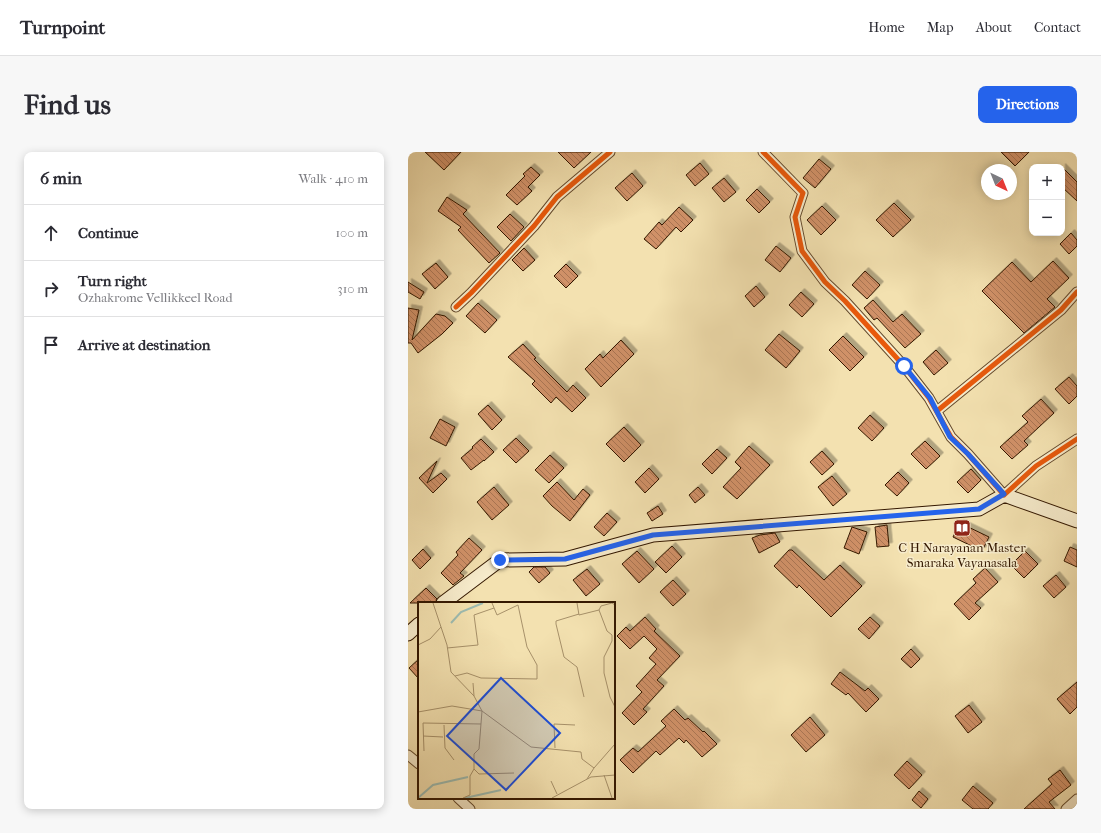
<!DOCTYPE html>
<html lang="en">
<head>
<meta charset="utf-8">
<style>
  body { margin:0; font-family:"IM FELL French Canon",serif; background:#f7f7f7; color:#2b2b33 }
  .controls { position:absolute; right:12px; top:12px; display:grid; overflow:hidden; border-radius:8px; box-shadow:0 2px 10px #0003 }
  .controls button { width:36px; height:36px; display:grid; place-items:center; padding:0; border:0; border-bottom:1px solid #e1e1e2; background:#fff; color:#2b2b33; font:20px sans-serif }
  .compass { position:absolute; left:573px; top:12px; width:36px; height:36px; border-radius:50%; background:#fff; box-shadow:0 2px 10px #0003; rotate:137deg }
  .stop { position:absolute; width:12px; height:12px; margin:-9px; border:3px solid #2563eb; border-radius:50%; background:#fff }
  .stop.end { background:#2563eb; border-color:#fff; box-shadow:0 1px 4px #0008 }
  .list { margin:0; padding:0; list-style:none }
  h2 { display:flex; justify-content:space-between; align-items:center; height:52px; margin:0; padding:0 16px; font-size:17px }
  h2 small { font-size:13px; font-weight:400; color:#7c7c81 }
  .list li { display:grid; grid-template-columns:26px 1fr auto; gap:12px; align-items:center; box-sizing:border-box; height:56px; padding:0 16px; border-top:1px solid #e1e1e2 }
  .list b { display:block; font-size:15px; white-space:nowrap }
  .list p { margin:0; font-size:13px; white-space:nowrap; color:#7c7c81 }
  .list em { font-size:13px; font-style:normal; color:#7c7c81 }
  .icon { flex:none; width:22px; height:22px; fill:none; stroke:currentColor; stroke-width:2; stroke-linecap:round; stroke-linejoin:round }
  .map { position:relative; flex:none; width:669px; height:657px; overflow:hidden; border-radius:8px }
  header { display:flex; align-items:center; gap:24px; box-sizing:border-box; height:56px; padding:0 20px; background:#fff; border-bottom:1px solid #e1e1e2 }
  header strong { font-size:19px }
  nav { display:flex; gap:22px; margin-inline-start:auto; font-size:14px }
  .intro { display:flex; align-items:center; justify-content:space-between; box-sizing:border-box; height:96px; padding:0 24px }
  h1 { margin:0; font-size:28px }
  .button { padding:10px 18px; border-radius:8px; background:#2563eb; color:#fff; font-size:14px; font-weight:700 }
  main { display:flex; gap:24px; padding:0 24px }
  aside { flex:1; background:#fff; border-radius:8px; box-shadow:0 2px 10px #0003 }
  .map>svg:first-child { display:block }
  .building { fill:url(#building-back-hatch); stroke:#341801; filter:url(#shadow) }
  .lines { fill:none; stroke-linecap:round; stroke-linejoin:round }
  .minor-casing { stroke:#644a2d; stroke-width:11 }
  .secondary-casing { stroke:#341801; stroke-width:15 }
  .minor { stroke:#f7eccc; stroke-width:9 }
  .secondary { stroke:#f7eccc; stroke-width:13 }
  .cycleway-casing { stroke:#f7eccc; stroke-width:8 }
  .cycleway { stroke:#e8590c; stroke-width:5 }
  .route { stroke:#2563eb; stroke-width:5 }
  .labels { text-anchor:middle; dominant-baseline:central; stroke-width:3; stroke-linejoin:round; paint-order:stroke }
  .poi-label { font-size:13px; fill:#341801; stroke:#f7eccc }
  .inset-river { fill:none; stroke:#9dbcb2; stroke-width:2 }
  .inset-road { fill:none; stroke:#a7916a; stroke-width:1 }
  .view { fill:#1d4ed8; fill-opacity:0.15; stroke:#1d4ed8; stroke-width:2 }
  .inset-edge { fill:none; stroke:#341801; stroke-width:2 }
</style>
</head>
<body>
<header>
<strong>Turnpoint</strong>
<nav><a>Home</a><a>Map</a><a>About</a><a>Contact</a></nav>
</header>
<div class="intro"><h1>Find us</h1><a class="button">Directions</a></div>
<main>
<aside>
<h2>6 min<small>Walk · 410 m</small></h2>
<ul class="list">
<li><svg class="icon" aria-label="ahead" viewBox="0 0 24 24"><path d="M12 20V5M6 11l6-6 6 6"/></svg><div><b>Continue</b></div><em>100 m</em></li>
<li><svg class="icon" aria-label="right" viewBox="0 0 24 24"><path d="M7 20v-9h11M14 6l5 5-5 5"/></svg><div><b>Turn right</b><p>Ozhakrome Vellikkeel Road</p></div><em>310 m</em></li>
<li><svg class="icon" aria-label="arrive" viewBox="0 0 24 24"><path d="M6 21V4h12l-3 4 3 4H6"/></svg><div><b>Arrive at destination</b></div></li>
</ul>
</aside>
<div class="map">
<svg width="669" height="657" viewBox="0 0 669 657">
  <defs>
    <pattern id="building-back-hatch" width="6" height="6" patternUnits="userSpaceOnUse"><rect width="6" height="6" fill="#d09167"/><path d="M-1 5l2 2M0 0l6 6M5-1l2 2" fill="none" stroke="#aa7552"/></pattern>
    <filter id="shadow"><feDropShadow dx="3.5" dy="-3.5" stdDeviation="0" flood-color="#0004"/></filter>
  </defs>
  <rect width="100%" height="100%" fill="#f3e1b0"/>
  <filter id="stains"><feTurbulence type="fractalNoise" baseFrequency=".005" numOctaves="4"/><feColorMatrix values="0 0 0 0 .2 0 0 0 0 .09 0 0 0 0 .02 0 0 0 .5 -.17"/></filter>
  <radialGradient id="worn" r=".72"><stop offset=".6" stop-color="#630" stop-opacity="0"/><stop offset="1" stop-color="#630" stop-opacity=".3"/></radialGradient>
  <!-- building -->
  <path class="building" d="M17,0h36l-17,18z
    M150,0h33l-17,16z
    M593,0h28l-14,14z
    M411,7l12,10 -16,19 -12,-10z
    M292,11l9,11 -14,12 -9,-11z
    M123,15l9,8 -12,12 4,4 -15,14 -11,-10 19,-19 -2,-2z
    M654,15l15,15v19l-15,-14z
    M224,21l11,13 -16,15 -12,-13z
    M316,26l12,14 -12,10 -12,-14z
    M349,37l13,13 -11,11 -13,-13z
    M39,45l20,13 -4,4 37,39 -11,10 -31,-33 3,-3 -23,-16z
    M486,51l17,17 -18,17 -17,-17z
    M414,54l14,14 -15,15 -14,-15z
    M271,55l14,13 -12,12 -5,-5 -20,22 -12,-10 15,-17 3,3z
    M102,62l14,13 -13,14 -14,-14z
    M663,81l6,7v6l-8,8 -9,-10z
    M368,94l15,12 -11,14 -15,-12z
    M116,96l11,12 -12,11 -11,-11z
    M645,109l16,17 -22,21 8,8 -31,26 -42,-42 30,-29 19,20z
    M28,111l12,14 -13,12 -13,-15z
    M158,112l12,12 -12,12 -12,-12z
    M457,119l15,14 -13,14 -15,-14z
    M0,130l16,10 -4,7 -12,-7z
    M348,134l9,11 -11,10 -9,-11z
    M393,140l13,12 -12,13 -13,-12z
    M465,148l20,22 9,-8 19,20 -16,14 -28,-30 -3,2 -10,-12z
    M70,151l19,17 -12,13 -19,-17z
    M0,156l11,2 -7,30 24,-26 9,2 8,7 -11,11 -24,19 -7,-10h-3z
    M371,182l21,17 -14,17 -21,-18z
    M435,184l21,21 -14,14 -21,-21z
    M213,188l13,14 -33,33 -16,-18 15,-15 3,4z
    M115,192l13,14 -2,1 33,33 6,-7 13,13 -14,14 -16,-15 -5,6 -19,-19 3,-3 -27,-24z
    M528,198l12,13 -14,12 -11,-13z
    M661,225l8,9v10l-8,8 -14,-15z
    M633,247l13,14 -30,28 4,4 -16,14 -12,-12 28,-25 -6,-6z
    M80,253l14,15 -10,10 -14,-16z
    M462,263l14,13 -12,13 -14,-13z
    M32,267l15,8 -9,19 -16,-8z
    M216,275l17,18 -17,17 -18,-18z
    M108,286l13,13 -13,12 -13,-13z
    M73,287l13,13 -10,9v-1l-13,10 -10,-12 12,-10 -1,-1z
    M517,289l15,15 -14,13 -15,-15z
    M341,294l21,19 -33,34 -14,-12 18,-19 -6,-6z
    M309,297l10,9 -15,16 -10,-10z
    M414,299l12,13 -12,11 -12,-13z
    M142,303l14,13 -15,15 -14,-13z
    M29,309l-10,22 14,-10 6,6 -14,14 -14,-15z
    M241,316l10,11 -14,14 -10,-11z
    M563,317l10,11 -13,13 -11,-11z
    M490,320l11,11 -12,13 -12,-11z
    M424,324l15,18 -14,12 -15,-19z
    M149,330l17,18 9,-11 7,6 -20,26 -18,-15 -9,-10z
    M86,335l15,18 -17,15 -15,-18z
    M290,335l7,8 -10,8 -6,-8z
    M250,354l5,8 -11,7 -5,-8z
    M199,361l10,9 -13,14 -10,-9z
    M552,371l29,14 -7,14 -29,-14z
    M479,373l2,21 -12,1 -2,-20z
    M444,375l15,5 -8,22 -15,-6z
    M367,381l5,9 -21,11 -7,-15 8,-3z
    M61,386l13,12 -22,23 4,3 -11,9 -12,-12 17,-18 -2,-3z
    M264,394l10,11 -16,16 -11,-11z
    M662,395l7,3v17l-13,-6z
    M15,397l8,9 -11,11 -8,-9z
    M381,398h3l32,30 16,-15 22,21 -31,31 -32,-32 -2,3 -23,-22z
    M229,399l17,18 -15,14 -17,-19z
    M617,399l13,13 -14,14 -13,-13z
    M126,415h11l5,6 -11,10 -10,-11z
    M577,416l13,14 -23,21 6,5 -12,12 -15,-16 22,-21 -3,-4z
    M179,417l13,15 -14,12 -13,-16z
    M648,423l10,12 -12,11 -11,-12z
    M265,428l13,14 -13,12 -13,-14z
    M18,436l11,11 -2,4h-25z
    M237,465l11,12 -2,2 26,25 -23,24 7,6 -21,23 4,3 -13,13 -12,-12 20,-21 -6,-6 20,-22 -7,-6 8,-9 -13,-13 -14,13 -13,-13 9,-9 4,4z
    M462,465l10,9 -11,13 -11,-10z
    M503,497l9,10 -9,9 -10,-9z
    M11,507v20l-10,-11z
    M432,520l25,19 3,-3 11,11 -13,13 -18,-19 -2,2 -15,-11z
    M669,530v25l-7,7 -13,-15z
    M561,553l13,17 -14,11 -13,-17z
    M266,557l11,11 3,-2 15,14 1,-1 13,13 -15,13 -16,-17 -2,3 -5,-5 -19,17 -4,-4 -23,22 -13,-13 13,-12 5,4 28,-26 -5,-5z
    M402,565l15,18 -19,17 -15,-17z
    M499,609l15,14 -13,14 -15,-14z
    M652,618l11,15 -22,17 6,7h-31l28,-25 -4,-5z
    M565,634l20,17 -5,6h-15l-11,-9z
    M511,639l9,8 -7,9 -9,-8z"/>
  <g class="lines">
    <defs>
      <path id="minor" d="M355,0l40,41 -8,24 7,34 23,31 20,19 59,65 25,32 22,39 17,17 36,41 32,-29 41,-27
        M48,155l15,-14 63,-67 23,-29 53,-45
        M529,259l124,-101 16,-18
        M0,603l11,9
        M50,646l12,11
        M658,657l11,-10"/>
      <path id="secondary" d="M35,451l57,-43 65,-1 88,-24 326,-26 25,-14 73,26
        M0,482l11,-10"/>
    </defs>
    <!-- minor casing -->
    <use href="#minor" class="minor-casing"/>
    <!-- secondary casing -->
    <use href="#secondary" class="secondary-casing"/>
    <!-- minor -->
    <use href="#minor" class="minor"/>
    <!-- secondary -->
    <use href="#secondary" class="secondary"/>
    <defs>
      <path id="cycleway" d="M355,0l40,41 -8,24 7,34 23,31 20,19 59,65 25,32 22,39 17,17 36,41 32,-29 41,-27
        M48,155l15,-14 63,-67 23,-29 53,-45
        M529,259l124,-101 16,-18"/>
    </defs>
    <!-- cycleway casing -->
    <use href="#cycleway" class="cycleway-casing"/>
    <!-- cycleway -->
    <use href="#cycleway" class="cycleway"/>
  </g>
  <g class="lines">
    <!-- route -->
    <path class="route" d="M92,408l65,-1 88,-24 326,-26 25,-15 -36,-40 -18,-17 -20,-39 -26,-32"/>
  </g>
  <!-- icons -->
  <defs>
    <symbol id="library-square" viewBox="-11 -11 22 22"><rect x="-9" y="-9" width="18" height="18" rx="4" fill="#8f2418" stroke="#f7eccc"/><path d="M-6-4Q-3-5.5-.7-3.5V5Q-3 3-6 4ZM6-4Q3-5.5 .7-3.5V5Q3 3 6 4Z" fill="#fff"/></symbol>
  </defs>
  <g fill-rule="evenodd">
    <use href="#library-square" x="544" y="366" width="20" height="20"/>
  </g>
  <g class="labels">
    <!-- poi labels -->
    <g class="poi-label">
      <text x="554" y="395">C H Narayanan Master<tspan x="554" dy="15">Smaraka Vayanasala</tspan></text>
    </g>
  </g>
  <!-- overview -->
  <g transform="translate(10 450)">
    <rect width="197" height="197" fill="#f3e1b0"/>
    <path class="inset-river" d="M33,21l10,-11 22,-9M0,196l15,-13 35,-8M47,196l36,-8"/>
    <path class="inset-road" d="M15,1l14,42 4,27 23,24 8,15 49,36 50,5 1,7 12,9 -7,11M159,1l2,12 20,-5 8,21 5,4v6l-8,16v16l6,24 5,10M181,8l2,-4 11,-3 3,2M161,12l-23,7v3l8,33 13,10 7,30M0,43l12,-6 11,-12M29,46l31,-3 -4,-30 20,-7M37,74l12,-3 14,5 56,1v-14l-10,-18 -9,-42 -21,10 -5,-12M55,81l1,13M0,110l34,-6 30,5 -3,38 -5,5v15l-4,7v19l-7,3M26,123l1,23 9,12M5,134l20,1M137,146l-1,-24 21,1M6,149l-1,-28 58,1M176,166l21,-24M56,167l5,5 35,-1M186,173l8,23M133,179l6,13M134,196l39,-21 24,-2"/>
    <path class="view" d="M83,76l59,55 -54,57 -59,-54z"/>
    <rect width="197" height="197" class="inset-edge"/>
  </g>
  <rect width="100%" height="100%" filter="url(#stains)"/>
  <rect width="100%" height="100%" fill="url(#worn)"/>
</svg>
<div class="controls">
<button>+</button>
<button>−</button>
</div>
<svg class="compass" viewBox="-18 -18 36 36"><path d="M0-13l5 13h-10z" fill="#e53935"/><path d="M0 13l5-13h-10z" fill="#7c7c81"/></svg>
<div class="stop" style="left:496px;top:214px"></div>
<div class="stop end" style="left:92px;top:408px"></div>
</div>
</main>
</body>
</html>
